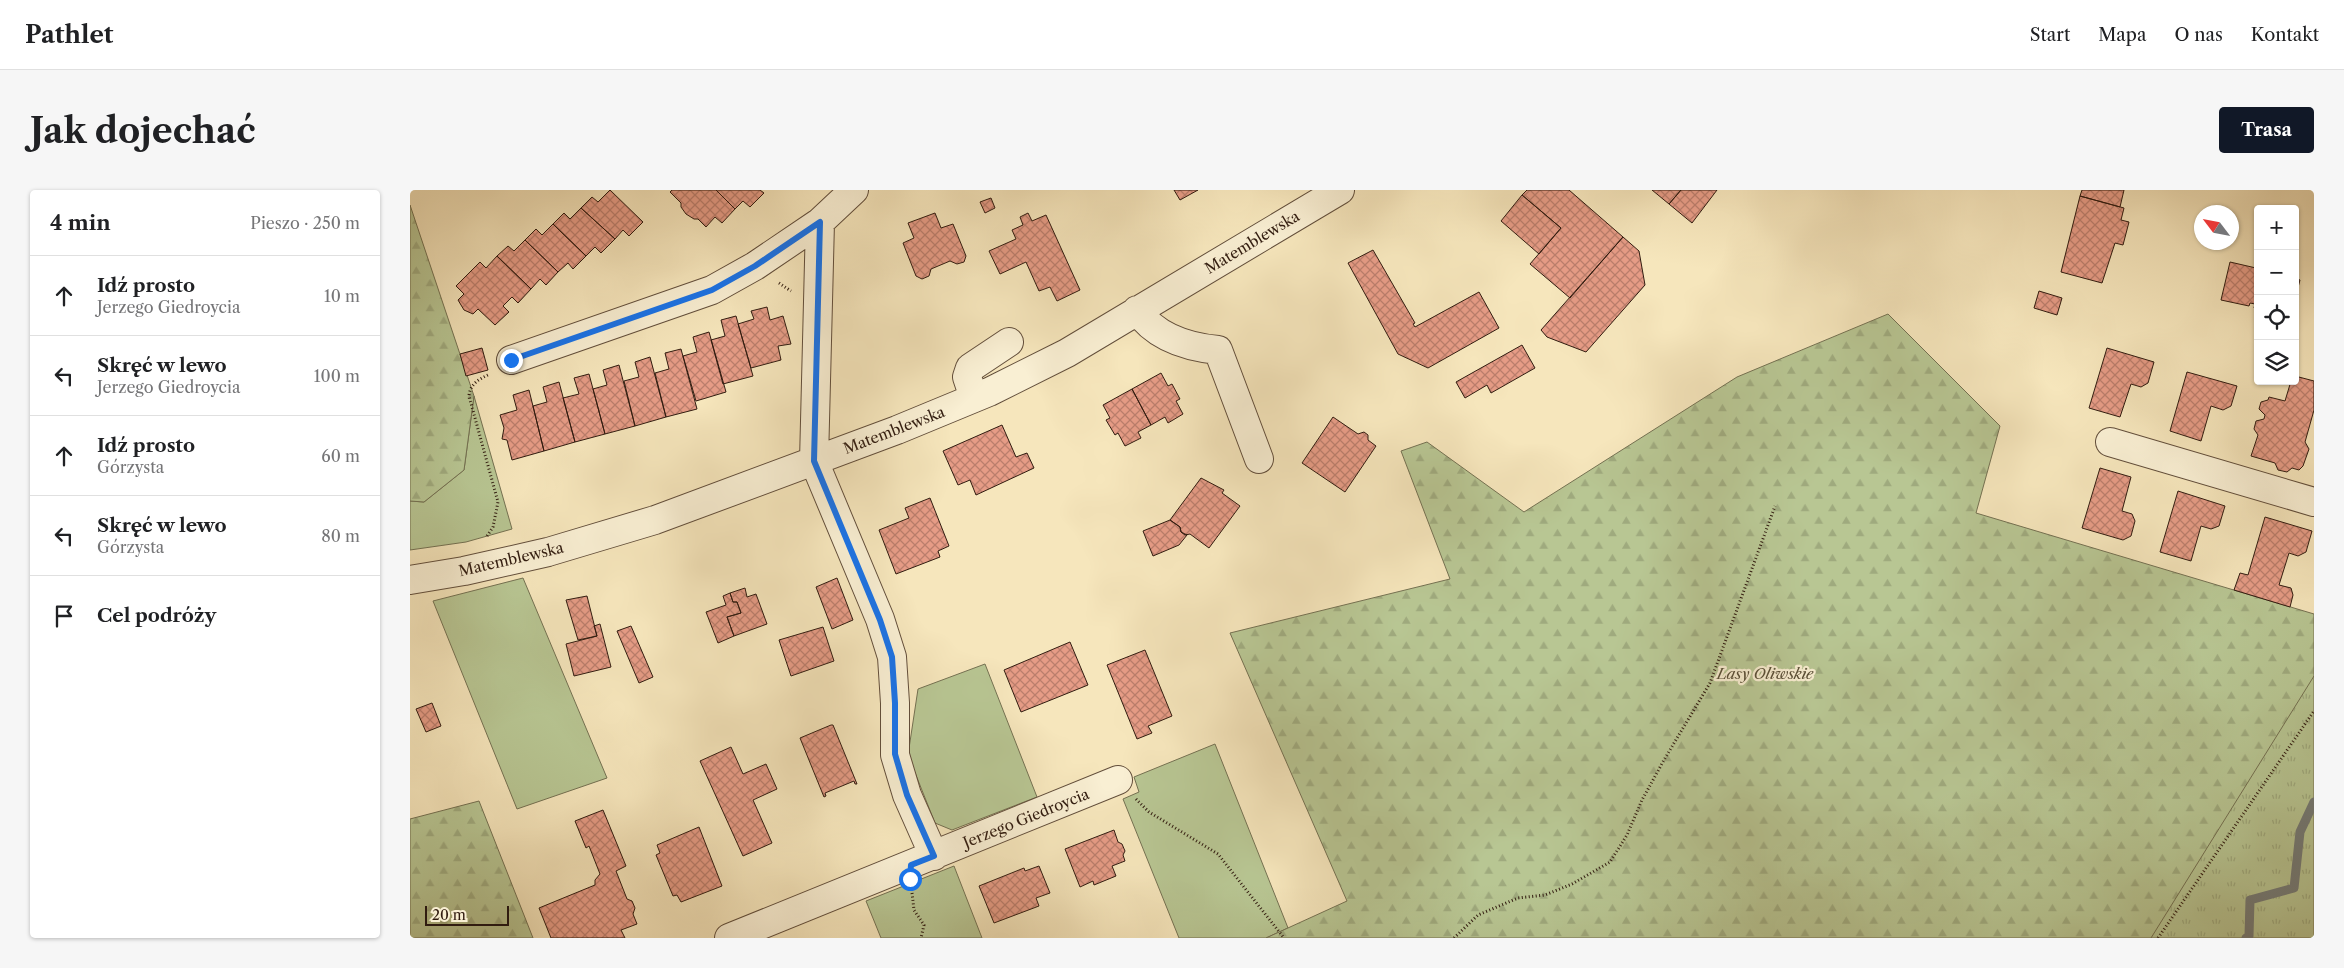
<!DOCTYPE html>
<html lang="pl">
<head>
<meta charset="utf-8">
<style>
  body { margin:0; font-family:"Libre Caslon Text",serif; background:#f6f6f6; color:#202124 }
  .controls { position:absolute; right:15px; top:15px; display:grid; overflow:hidden; border-radius:5px; box-shadow:0 1px 4px #0004 }
  .controls button { width:45px; height:45px; display:grid; place-items:center; padding:0; border:0; border-bottom:1px solid #e0e0e0; background:#fff; color:#202124; font:25px sans-serif }
  .compass { position:absolute; left:1784px; top:15px; width:45px; height:45px; border-radius:50%; background:#fff; box-shadow:0 1px 4px #0004; rotate:302deg }
  .scale { position:absolute; left:15px; bottom:12px; width:84px; box-sizing:border-box; padding-left:5px; border:2px solid #311c10; border-top:0; font-size:14px; line-height:18px; white-space:nowrap; color:#311c10; -webkit-text-stroke:4px #f9efd3; paint-order:stroke }
  .stop { position:absolute; width:15px; height:15px; margin:-11px; border:4px solid #1a73e8; border-radius:50%; background:#fff }
  .stop.end { background:#1a73e8; border-color:#fff; box-shadow:0 1px 5px #0008 }
  .list { margin:0; padding:0; list-style:none }
  h2 { display:flex; justify-content:space-between; align-items:center; height:65px; margin:0; padding:0 20px; font-size:21px }
  h2 small { font-size:16px; font-weight:400; color:#757577 }
  .list li { display:grid; grid-template-columns:32px 1fr auto; gap:15px; align-items:center; box-sizing:border-box; height:80px; padding:0 20px; border-top:1px solid #e0e0e0 }
  .list b { display:block; font-size:19px; white-space:nowrap }
  .list p { margin:0; font-size:16px; white-space:nowrap; color:#757577 }
  .list em { font-size:16px; font-style:normal; color:#757577 }
  .icon { flex:none; width:28px; height:28px; fill:none; stroke:currentColor; stroke-width:2; stroke-linecap:round; stroke-linejoin:round }
  .map { position:relative; flex:none; width:1904px; height:748px; overflow:hidden; border-radius:5px }
  header { display:flex; align-items:center; gap:30px; box-sizing:border-box; height:70px; padding:0 25px; background:#fff; border-bottom:1px solid #e0e0e0 }
  header strong { font-size:24px }
  nav { display:flex; gap:28px; margin-inline-start:auto; font-size:18px }
  .intro { display:flex; align-items:center; justify-content:space-between; box-sizing:border-box; height:120px; padding:0 30px }
  h1 { margin:0; font-size:35px }
  .button { padding:12px 22px; border-radius:5px; background:#111827; color:#fff; font-size:18px; font-weight:700 }
  main { display:flex; gap:30px; padding:0 30px }
  aside { flex:1; background:#fff; border-radius:5px; box-shadow:0 1px 4px #0004 }
  .map>svg:first-child { display:block }
  .grass { fill:#b8c693; stroke:#747152 }
  .forest { fill:url(#forest-firs); stroke:#747152 }
  .park { fill:url(#park-tufts); stroke:#747152 }
  .lines { fill:none; stroke-linecap:round; stroke-linejoin:round }
  .stream { stroke:#757c78; stroke-width:9 }
  .building { fill:url(#building-cross-hatch); stroke:#311c10 }
  .minor-casing { stroke:#624e3b; stroke-width:30 }
  .path { stroke:#311c10; stroke-width:3; stroke-dasharray:1 2.5; stroke-linecap:butt }
  .minor { stroke:#f9efd3; stroke-width:28 }
  .route { stroke:#1a73e8; stroke-width:6 }
  .labels { text-anchor:middle; dominant-baseline:central; stroke-width:4.5; stroke-linejoin:round; paint-order:stroke }
  .street-label { font-size:15px; fill:#311c10; stroke:#f9efd3 }
  .park-label { font-size:15px; font-style:italic; fill:#5a4f37; stroke:#f9efd3 }
</style>
</head>
<body>
<header>
<strong>Pathlet</strong>
<nav><a>Start</a><a>Mapa</a><a>O nas</a><a>Kontakt</a></nav>
</header>
<div class="intro"><h1>Jak dojechać</h1><a class="button">Trasa</a></div>
<main>
<aside>
<h2>4 min<small>Pieszo · 250 m</small></h2>
<ul class="list">
<li><svg class="icon" aria-label="ahead" viewBox="0 0 24 24"><path d="M12 20V5M6 11l6-6 6 6"/></svg><div><b>Idź prosto</b><p>Jerzego Giedroycia</p></div><em>10 m</em></li>
<li><svg class="icon" aria-label="left" viewBox="0 0 24 24"><path d="M17 20v-9H6M10 6l-5 5 5 5"/></svg><div><b>Skręć w lewo</b><p>Jerzego Giedroycia</p></div><em>100 m</em></li>
<li><svg class="icon" aria-label="ahead" viewBox="0 0 24 24"><path d="M12 20V5M6 11l6-6 6 6"/></svg><div><b>Idź prosto</b><p>Górzysta</p></div><em>60 m</em></li>
<li><svg class="icon" aria-label="left" viewBox="0 0 24 24"><path d="M17 20v-9H6M10 6l-5 5 5 5"/></svg><div><b>Skręć w lewo</b><p>Górzysta</p></div><em>80 m</em></li>
<li><svg class="icon" aria-label="arrive" viewBox="0 0 24 24"><path d="M6 21V4h12l-3 4 3 4H6"/></svg><div><b>Cel podróży</b></div></li>
</ul>
</aside>
<div class="map">
<svg width="1904" height="748" viewBox="0 0 1904 748">
  <defs>
    <pattern id="forest-firs" width="22" height="20" patternUnits="userSpaceOnUse" patternTransform="scale(1.25)"><rect width="22" height="20" fill="#b8c693"/><path d="M5 1l3.5 6h-7zM16 11l3.5 6h-7z" fill="#9faa7e"/></pattern>
    <pattern id="park-tufts" width="24" height="20" patternUnits="userSpaceOnUse" patternTransform="scale(1.25)"><rect width="24" height="20" fill="#b8c693"/><path d="M3 7l-1-3M5 7V3M7 7l1-3M15 17l-1-3M17 17v-4M19 17l1-3" fill="none" stroke="#9faa7e"/></pattern>
    <pattern id="building-cross-hatch" width="8" height="8" patternUnits="userSpaceOnUse" patternTransform="scale(1.25)"><rect width="8" height="8" fill="#e69c86"/><path d="M0 0l8 8M0 8l8-8" fill="none" stroke="#bb7e6c"/></pattern>
  </defs>
  <rect width="100%" height="100%" fill="#f6e6bc"/>
  <filter id="stains"><feTurbulence type="fractalNoise" baseFrequency=".004" numOctaves="4"/><feColorMatrix values="0 0 0 0 .2 0 0 0 0 .09 0 0 0 0 .02 0 0 0 .5 -.17"/></filter>
  <radialGradient id="worn" r=".72"><stop offset=".6" stop-color="#630" stop-opacity="0"/><stop offset="1" stop-color="#630" stop-opacity=".3"/></radialGradient>
  <!-- grass -->
  <path class="grass" d="M64,206l38,133 -46,13 -56,8v-49l14,1 40,-32z
    M113,388l84,200 -90,31 -84,-208z
    M575,474l52,133 -85,33 -17,-7 -27,-68 10,-66z
    M805,554l73,184 -22,10h-87l-56,-139 16,-7 -5,-15z
    M544,676l28,72h-101l-15,-37z"/>
  <!-- forest -->
  <path class="forest" d="M0,15l64,191 -10,74 -40,32 -14,-1z
    M1478,124l112,112 -24,87 338,101v324h-1048l81,-37 -117,-268 220,-54 -49,-128 26,-9 97,70 213,-135z
    M69,611l54,137h-123v-119z"/>
  <!-- park -->
  <path class="park" d="M1904,486v262h-163z"/>
  <g class="lines">
    <!-- stream -->
    <path class="stream" d="M1836,748l3,-2 1,-36 44,-12 6,-56 14,-30"/>
  </g>
  <!-- building -->
  <path class="building" d="M200,0l33,32 -14,14 -6,-6 -8,9 -34,-31 11,-11 6,5z
    M262,0h44l19,19 -13,14 -7,-6 -9,10 -8,-8h-4l-8,-5 -5,-7v-4l-11,-11z
    M306,0h44l4,3 -14,14 -7,-6 -8,8z
    M764,0h24l-18,10z
    M1117,0h42l54,47 -53,61 -40,-34 31,-36 -39,-33z
    M1242,0h29l-12,14z
    M1271,0h36l-25,33 -23,-19z
    M1672,0h42l-4,17 -40,-11z
    M1112,5l39,33 -22,26 -38,-33z
    M1670,6l44,12 -3,12 8,2 -6,23 -8,-2 -13,40 -41,-11z
    M581,8l4,10 -10,5 -5,-11z
    M171,18l34,31 -14,14 -6,-6 -9,9 -33,-32 11,-11 6,6z
    M525,23l6,15 12,-4 13,32 -2,6 -7,2 -7,-3 -19,8 -2,7 -7,3 -6,-3 -13,-33 11,-5 -6,-15z
    M618,23l4,8 14,-6 34,75 -23,11 -7,-14 -11,4 -13,-29 -26,12 -11,-23 27,-12 -4,-9 11,-5 -3,-8z
    M143,34l33,32 -13,13 -5,-6 -10,9 -33,-32 11,-11 6,6z
    M1213,47l16,14 6,34 -59,67 -39,-15 -6,-7z
    M115,50l33,32 -12,13 -6,-6 -9,10 -34,-33 11,-10 6,5z
    M963,60l42,73 -2,1 2,3 64,-35 20,36 -71,40 -30,-14 -50,-91z
    M87,66l34,33 -13,14 -6,-6 -9,9 6,6 -14,13 -17,-16 -5,5 -9,-4 -6,-10 6,-6 -8,-8 24,-24 6,6z
    M1848,72v47l-4,-1 1,-4 -5,-1 -1,3 -28,-6 9,-38 26,6z
    M1885,88l5,2 -4,15h-1z
    M1629,101l23,7 -5,17 -23,-7z
    M357,117l3,13 13,-4 8,28 -13,2 3,14 -30,8 -13,-44 16,-5 -3,-8z
    M326,126l17,60 -30,8 -12,-44 14,-4 -4,-16z
    M299,142l17,60 -30,9 -13,-45 14,-4 -4,-15z
    M1112,155l13,23 -44,25 -4,-8 -22,13 -9,-16z
    M72,158l6,22 -22,6 -6,-22z
    M1697,158l47,14 -6,21 -7,4 -10,-3 -11,33 -31,-9z
    M271,159l16,60 -31,8 -11,-44 14,-4 -4,-16z
    M240,167l16,60 -31,9 -11,-45 15,-4 -4,-15z
    M209,175l16,61 -30,8 -12,-45 14,-4 -4,-15z
    M1777,182l50,14 -6,20 -8,4 -12,-4 -10,35 -31,-10z
    M751,183l7,13 4,-2 8,15 -4,2 7,13 -15,9 -3,-6 -14,8 -19,-36z
    M179,184l16,60 -30,8 -12,-44 16,-4 -5,-16z
    M1885,186l19,5v29l-9,32 4,7 -6,17 -4,4 -7,-2 -5,4 -9,-2 -3,-7 -24,-7 7,-21 -4,-6 2,-8 8,-2 1,-4 -6,-6 2,-7 7,-2 1,-3 16,4 6,-20h4z
    M149,192l16,60 -31,9 -11,-45 14,-4 -4,-15z
    M722,199l19,36 -13,7 3,6 -16,8 -7,-13 -3,2 -9,-15 4,-2 -7,-13z
    M119,200l15,61 -32,9 -5,-20 -5,-1 2,-11 -4,-13 17,-5 -4,-15z
    M923,227l25,17 6,-2 4,3v5l8,6 -31,46 -43,-29z
    M592,235l14,32 11,-4 7,15 -58,27 -6,-15 -12,5 -15,-34z
    M1690,278l31,9 -9,34 10,3 3,7 -4,15 -8,4 -41,-12z
    M791,288l23,12 -2,3 18,13 -31,42 -19,-14 -5,1 -4,-3 -1,-5 -10,-7z
    M1768,301l47,15 -6,20 -8,3 -10,-3 -10,35 -31,-9z
    M520,308l19,48 -11,5 2,6 -44,17 -17,-44 30,-12 -4,-10z
    M1855,327l47,14 -6,21 -8,4 -9,-3 -10,32 12,3 2,7 -3,12 -56,-17 6,-17 8,2z
    M760,330l10,7 1,5 6,3 -8,10 -26,11 -10,-25z
    M427,388l16,42 -21,9 -16,-42z
    M335,398l2,9 9,-3 11,30 -33,12 -7,-19 14,-4 -4,-11h-4l-3,-9z
    M320,403l3,9h4l4,11 -14,4 7,19 -16,7 -12,-31 20,-7 -3,-9z
    M177,406l10,40 -19,4 -12,-40z
    M190,434l11,43 -37,9 -8,-32 31,-8 -3,-10z
    M221,436l22,51 -14,6 -22,-52z
    M413,437l11,34 -43,15 -12,-36z
    M660,452l18,43 -67,27 -17,-42z
    M735,460l27,66 -24,10 4,7 -15,6 -30,-74z
    M22,513l9,23 -15,6 -10,-23z
    M421,535h2l24,59h-2l-1,-3 -29,12 1,3 -2,1 -24,-59z
    M321,557l12,27 23,-10 11,25 -24,11 19,43 -29,13 -43,-95z
    M193,620l23,56 -10,5 11,28 5,2 3,7 -2,6 4,10 -16,6 4,8h-74l-12,-30 56,-23v-5l5,-6 -11,-28 -3,2 -11,-27z
    M289,637l23,59 -41,16 -4,-7 -4,1 -17,-41 4,-2 -3,-8z
    M704,640l4,12 4,2 3,7 -2,4 2,6 -13,5 4,10 -22,9 -1,-4 -13,6 -15,-38z
    M629,676l11,27 -14,5 3,8 -45,17 -15,-37 45,-18 1,3z"/>
  <g class="lines">
    <defs>
      <path id="minor" d="M410,32l-6,239 66,158 12,38 3,46v52l12,40 27,61
        M727,120c18,27 50,37 81,40l41,109
        M101,170l201,-70 43,-24 65,-44 34,-32
        M564,208l-7,-21 3,-9 39,-26
        M1700,252l204,60
        M0,390l54,-9 84,-19 107,-32 242,-90 92,-38 78,-39 273,-163
        M319,748l389,-158"/>
    </defs>
    <!-- minor casing -->
    <use href="#minor" class="minor-casing"/>
    <!-- path -->
    <path class="path" d="M369,93l12,8
      M77,346l6,-9 5,-25 -29,-106c1,-12 10,-17 21,-22
      M726,609l13,13 69,42 66,84
      M502,703l2,17 10,15 -3,13
      M1044,748l24,-23 40,-17 27,-3 27,-11 38,-22 17,-27 15,-35 22,-40 46,-77 65,-177
      M1748,748l156,-227"/>
    <!-- minor -->
    <use href="#minor" class="minor"/>
  </g>
  <g class="lines">
    <!-- route -->
    <path class="route" d="M101,170l201,-70 43,-24 65,-44 -6,239 66,159 12,37 3,46v51l12,41 27,61 -23,9 -1,14"/>
  </g>
  <g class="labels">
    <!-- street labels -->
    <g class="street-label">
      <text transform="translate(842 52) rotate(-31)">Matemblewska</text>
      <text transform="translate(484 240) rotate(-21)">Matemblewska</text>
      <text transform="translate(101 369) rotate(-13)">Matemblewska</text>
      <text transform="translate(616 628) rotate(-22)">Jerzego Giedroycia</text>
    </g>
    <!-- park labels -->
    <g class="park-label">
      <text x="1355" y="483">Lasy Oliwskie</text>
    </g>
  </g>
  <rect width="100%" height="100%" filter="url(#stains)"/>
  <rect width="100%" height="100%" fill="url(#worn)"/>
</svg>
<div class="controls">
<button>+</button>
<button>−</button>
<button><svg class="icon" aria-label="locate" viewBox="0 0 24 24"><circle cx="12" cy="12" r="6"/><path d="M12 2v4M12 18v4M2 12h4M18 12h4"/></svg></button>
<button><svg class="icon" aria-label="layers" viewBox="0 0 24 24"><path d="M12 4l9 5-9 5-9-5zM3 14l9 5 9-5"/></svg></button>
</div>
<svg class="compass" viewBox="-18 -18 36 36"><path d="M0-13l5 13h-10z" fill="#e53935"/><path d="M0 13l5-13h-10z" fill="#757577"/></svg>
<div class="scale">20 m</div>
<div class="stop" style="left:500px;top:689px"></div>
<div class="stop end" style="left:101px;top:170px"></div>
</div>
</main>
</body>
</html>
